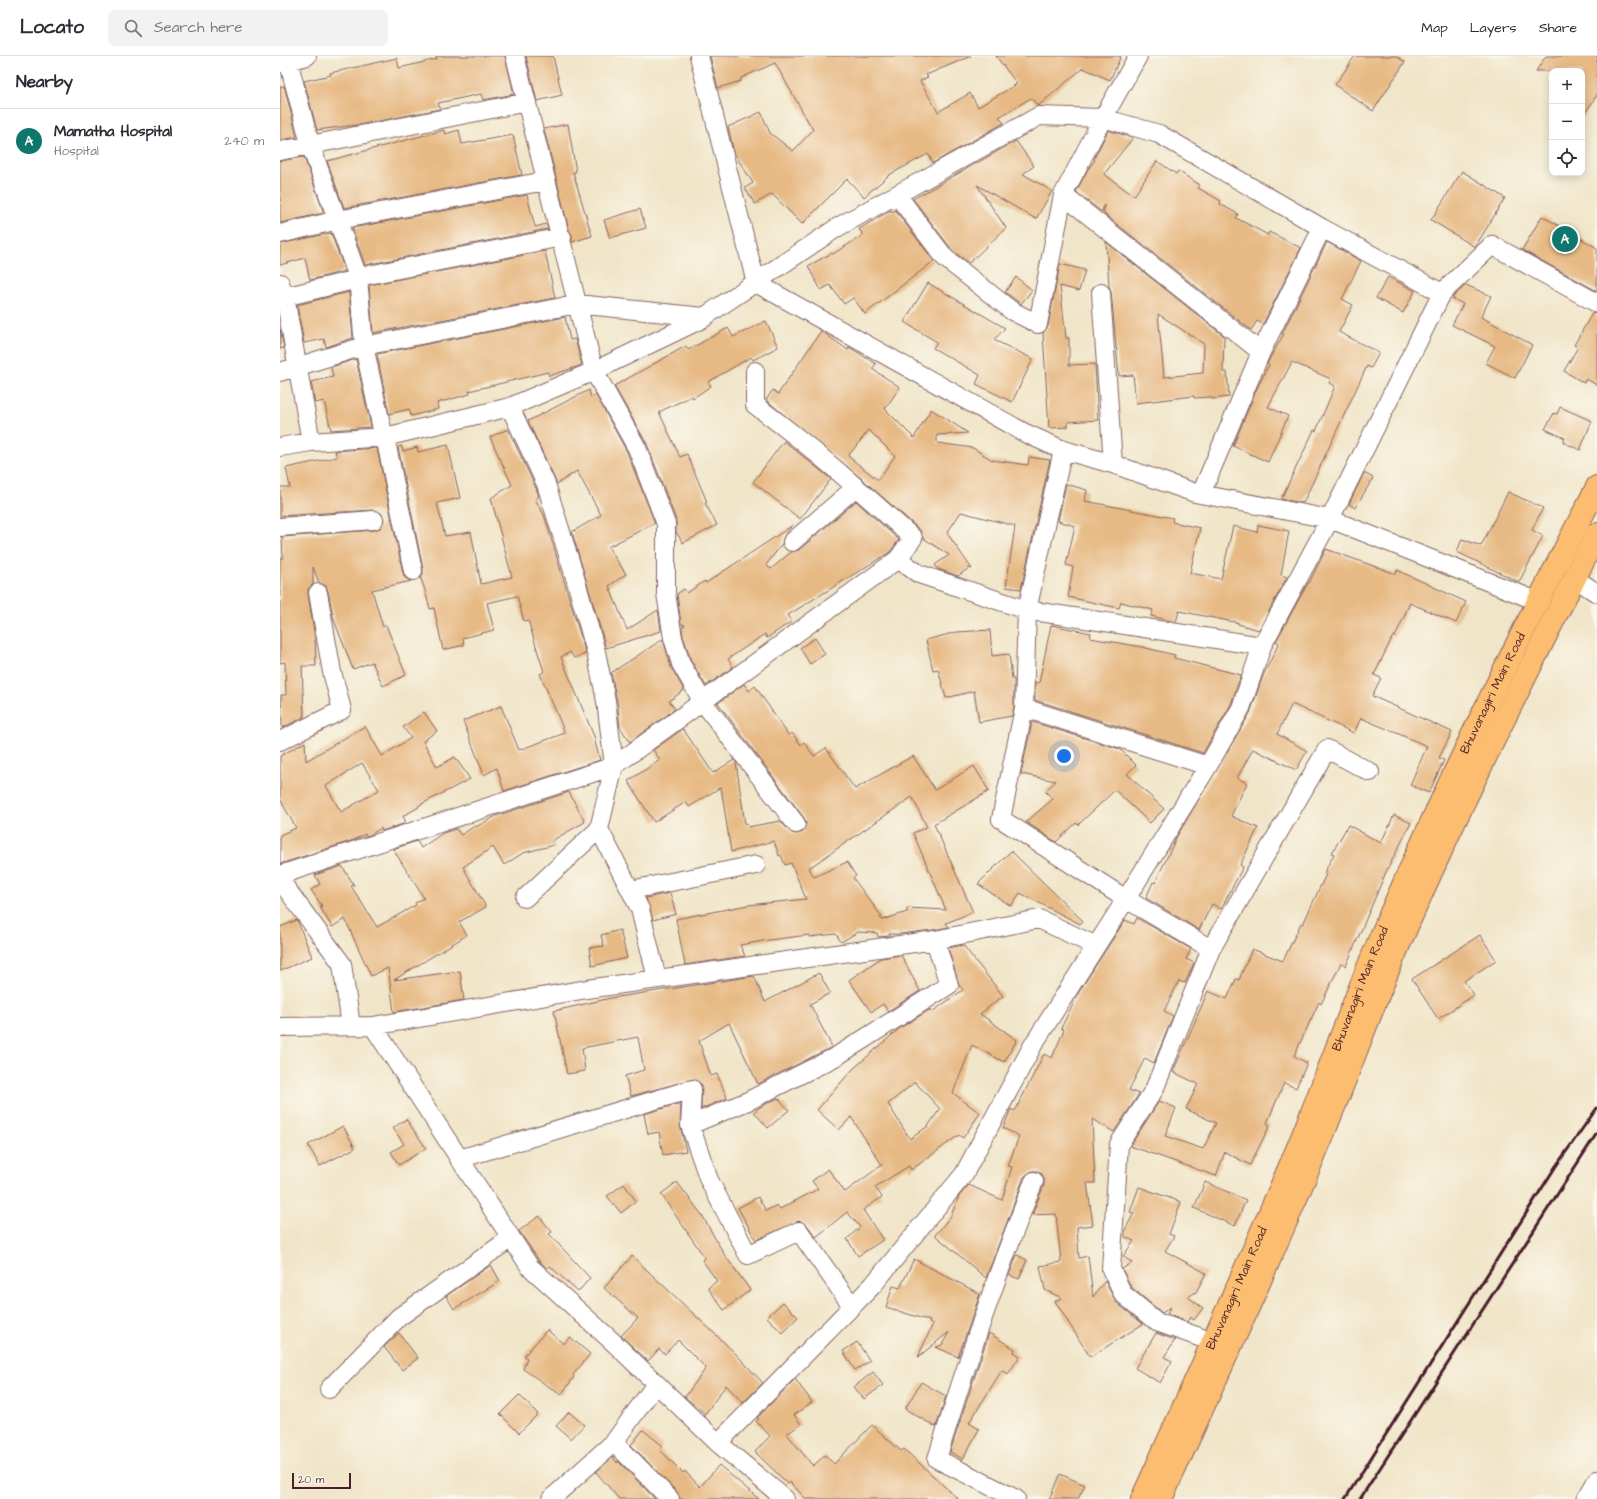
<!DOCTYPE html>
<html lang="en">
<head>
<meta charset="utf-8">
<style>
  body { margin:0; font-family:"Architects Daughter",sans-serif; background:#f2f2f3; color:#2b2b33 }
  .controls { position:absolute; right:12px; top:12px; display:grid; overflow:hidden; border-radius:8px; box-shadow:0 2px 10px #0003 }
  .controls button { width:36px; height:36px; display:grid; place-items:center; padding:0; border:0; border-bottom:1px solid #e1e1e2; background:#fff; color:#2b2b33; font:20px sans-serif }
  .scale { position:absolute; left:12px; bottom:10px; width:59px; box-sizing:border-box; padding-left:4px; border:2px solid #4a1f2b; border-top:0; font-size:11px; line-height:14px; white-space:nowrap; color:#4a1f2b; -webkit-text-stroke:3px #fbf7ec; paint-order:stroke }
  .you { position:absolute; left:784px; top:700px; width:14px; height:14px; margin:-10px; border:3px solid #fff; border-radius:50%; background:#1a73e8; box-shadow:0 0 0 6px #1a73e833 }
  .badge { display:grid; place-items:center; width:26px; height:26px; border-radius:50%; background:#0f766e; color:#fff; font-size:13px; font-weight:700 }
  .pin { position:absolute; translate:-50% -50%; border:2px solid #fff; box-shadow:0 1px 4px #0006 }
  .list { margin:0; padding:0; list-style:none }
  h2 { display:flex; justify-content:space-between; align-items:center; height:52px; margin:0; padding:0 16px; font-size:17px }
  h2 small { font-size:13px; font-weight:400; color:#7c7c81 }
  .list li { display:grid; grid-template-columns:26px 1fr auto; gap:12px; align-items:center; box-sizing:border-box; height:64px; padding:0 16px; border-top:1px solid #e1e1e2 }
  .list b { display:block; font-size:15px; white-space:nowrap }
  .list p { margin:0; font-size:13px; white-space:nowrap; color:#7c7c81 }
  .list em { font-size:13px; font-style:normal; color:#7c7c81 }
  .icon { flex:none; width:22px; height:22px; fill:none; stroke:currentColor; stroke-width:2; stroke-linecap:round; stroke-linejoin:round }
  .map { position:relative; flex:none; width:1317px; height:1443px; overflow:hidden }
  header { display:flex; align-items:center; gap:24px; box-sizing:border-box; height:56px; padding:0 20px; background:#fff; border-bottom:1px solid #e1e1e2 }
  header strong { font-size:19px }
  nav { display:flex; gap:22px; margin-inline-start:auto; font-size:14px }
  .search { width:280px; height:36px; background:#f2f2f3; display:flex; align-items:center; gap:10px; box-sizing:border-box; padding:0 14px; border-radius:8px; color:#7c7c81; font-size:15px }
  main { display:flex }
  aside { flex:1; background:#fff }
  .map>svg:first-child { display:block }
  .building { fill:#e7ba85; fill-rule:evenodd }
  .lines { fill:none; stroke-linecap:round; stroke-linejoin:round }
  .street-casing { stroke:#846462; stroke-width:20 }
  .primary-casing { stroke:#846462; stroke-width:24 }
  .street { stroke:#fff; stroke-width:18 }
  .primary { stroke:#fcbd6f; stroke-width:22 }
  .rail { stroke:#4a1f2b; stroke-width:3 }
  .labels { text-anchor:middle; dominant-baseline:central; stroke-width:3; stroke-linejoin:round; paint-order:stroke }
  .street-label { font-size:13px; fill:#4a1f2b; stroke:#fbf7ec }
</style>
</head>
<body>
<header>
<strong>Locato</strong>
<div class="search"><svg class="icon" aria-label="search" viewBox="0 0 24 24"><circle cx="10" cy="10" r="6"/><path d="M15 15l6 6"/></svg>Search here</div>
<nav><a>Map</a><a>Layers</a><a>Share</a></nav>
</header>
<main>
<aside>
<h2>Nearby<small></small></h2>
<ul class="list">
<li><span class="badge">A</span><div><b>Mamatha Hospital</b><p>Hospital</p></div><em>240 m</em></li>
</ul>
</aside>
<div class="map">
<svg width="1317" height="1443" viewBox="0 0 1317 1443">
  <rect width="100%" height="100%" fill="#fbf7ec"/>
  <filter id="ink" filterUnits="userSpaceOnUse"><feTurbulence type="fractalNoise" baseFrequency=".025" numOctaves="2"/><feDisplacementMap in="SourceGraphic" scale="8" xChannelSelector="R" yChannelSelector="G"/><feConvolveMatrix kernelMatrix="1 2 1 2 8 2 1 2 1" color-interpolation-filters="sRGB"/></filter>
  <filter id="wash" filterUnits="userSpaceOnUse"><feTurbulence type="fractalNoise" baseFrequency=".012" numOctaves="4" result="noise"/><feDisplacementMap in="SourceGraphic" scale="16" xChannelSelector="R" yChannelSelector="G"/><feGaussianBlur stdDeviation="0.9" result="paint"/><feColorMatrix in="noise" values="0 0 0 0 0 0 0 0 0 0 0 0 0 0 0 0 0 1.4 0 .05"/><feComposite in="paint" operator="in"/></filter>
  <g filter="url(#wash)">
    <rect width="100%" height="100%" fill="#f0e5c8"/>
    <g id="blocks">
      <!-- building -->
      <path class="building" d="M156,0h69l9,38 -31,6 -2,-6 -43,9 2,6 -76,15 -47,6 -13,-49 27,-6 -1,-2 67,-15 2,10 38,-9z
        M246,0h27l9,39 -25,6z
        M430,0h261l-45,19 2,2 -8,4 18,31 32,-19 8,14 39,-23 -21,-28h125l-11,24 -27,-12 -45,38 -7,-8 -32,19 5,6 -71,40 -5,-9 -39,21 -25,22 -17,-18 -45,45 -30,-30 -17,10 -10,-16 8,-5 -19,-30 -6,-26 33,-15 9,21 23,18 20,-21 -38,-67 -34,15v3l-23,7z
        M1075,0h41l9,6 -32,49 -38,-26z
        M1266,0h51v39l-15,23v-47h-46z
        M4,30l13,51 -17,3v-53z
        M288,68l8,48h-3l19,64 -20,6v-7l-3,-5 -25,-101z
        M164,74l1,4 14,-4 3,14 51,-9 9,40 -178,33 -17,-47z
        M828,74l25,8 -29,36 30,22 23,-35 19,13 2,-3 22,14 -2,3 23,13 -1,3 18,10 -2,4 32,17 1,-3 32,16 -38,76 -6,-3 -6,9 -147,-116v-9l-2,7 -26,-20 12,-23 7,-9 -1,-1z
        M736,85l18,25 -11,8 29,17 -16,28 -59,-34 29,43 -37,35 -16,-12 -40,-52z
        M24,101l20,56 -44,10v-62z
        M1182,115l43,27 -30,49 -44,-27z
        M247,139l8,32 11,-3 2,5 -183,36 -13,-37z
        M360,153l6,19 -36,10 -6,-18z
        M611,154l1,2 3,-2 39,51 -69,53 -12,-16 -9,6 -14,-19 -9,5 -13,-24 24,-13 1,1 30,-19 -4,-6z
        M1262,160l55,32v43l-75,-41z
        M51,177l14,38 -35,9 -5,-22 -25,7v-21z
        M826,186l118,94 -1,36h4l2,25 -17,2 -1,-2 -17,1v-2l-58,7 -3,-28 -14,1 -8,-84 -2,-6zM878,258l46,30 -1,29 -39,4z
        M1047,186l34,19 -19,38 11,6 -14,27 40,21 -8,15 -4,-2 -64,137 -22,-4 33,-69 2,1 19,-45 -6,-3 2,-4 -39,-17 -24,45 20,9 -20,46 -35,-16 24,-58 12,-23 -2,-1 4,-8 13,-22h-2z
        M265,195l10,47 -182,35 -4,-48z
        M780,208l25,6 -6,21 -19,-5 6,52h3v27l26,-1 3,56 -30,2v5l-19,1 -6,-95 5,-7z
        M736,221l16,13 -11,14 -16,-12z
        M1108,221l27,14 -12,22 -27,-15z
        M648,227l77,45 -11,12 39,19 -21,43 -36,-18 4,-9 -47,-27 4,-6 -33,-20z
        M1186,229l25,11 -10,21 51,28 -17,33 -29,-15 9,-17 -43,-21 11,-21 -11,-6z
        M69,236l4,46 -27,9 -2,-8 -20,4 -7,-38z
        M1313,256l4,1v72l-11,-6 -2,4 -20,-12 14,-24 -4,-2z
        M285,261l5,23 5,-1 7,26 -33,11 -1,-4 -79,19 1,3 -33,9 1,6 -27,7 -2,-7 -20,5 -12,-60z
        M486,265l12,26 -25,13 -2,-3 -43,25 3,4 -18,12 -1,-2 -33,16 21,45 7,-3 20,48 -2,1 12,22 -34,18 -7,-11v-12l-29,-76 -33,-58 72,-40 2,4 40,-22 5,9z
        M0,273l4,19 -4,1z
        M541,275l27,19 1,-3 27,17 -4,5 28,18 -15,22 29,29 17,-29 37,24 -31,2v8l36,5 19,12 36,5 1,-8 21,3 -29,129 -15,-2 9,-61 -54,-14 -14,21 25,36 -3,-1 -11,8 -20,-7 -3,-4 14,-10 -26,-17 -3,-8 -58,-51 -96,-79 7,-10 5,4zM589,374l26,26 -17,24 -30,-24z
        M76,303l15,68 -40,3 -7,-29 -9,2 -4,-21 22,-5 -2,-10z
        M309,334l2,8 5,-3 31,57 28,71 -47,24 18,27 -17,12 18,44 31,-20 3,21 -55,17 -34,-116 29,-17 -24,-44 -20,13 -29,-63z
        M1280,351l32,14 -12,29 -17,-8 2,-4 -20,-9 9,-16 3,1z
        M228,373l28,59 3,8 -4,3 9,16 42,139 -12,4 -4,-6 -9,5 35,84 -1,1 5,18 -96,31 -7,-23 -13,7 -21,-54 38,-15 18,44 46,-17 -25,-59 4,-2 -16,-52 -4,1 -7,-25 -30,7 7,27 -31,8 1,7 -21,5 -9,-42 -4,1 -6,-22 -3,-8h-1l3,-4v-6l-25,-122 3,-1 2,5 14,-4 1,5 30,-7 12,53 -23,5 8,33 26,-4 10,52 31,-7 -21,-79 21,-13 -22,-48z
        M504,385l47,38 -31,40 -47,-37z
        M97,392l26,125 2,5 6,3 -39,9 11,37 3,-2 20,50 -23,11 -11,-24 -19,7 -19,-49 -6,-29 -2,-5 -7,-3 -6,-16v17l-5,5v5l7,44 1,28h-14l2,51 -22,11 -1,-33h5l-1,-33 -5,1v-105h3l-1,-21 93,-7 5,-2 4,-8 -2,-6 -9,-4 -93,6v-29h10l-4,-19 51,-11 -2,-6z
        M1084,417l9,5 -18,30 -6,-4z
        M786,428l21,6 -2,11 88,17 -1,4 28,6 -10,45 31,6 12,-53 24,6 1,-7 31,6 -8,44 6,2 -28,53 -21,-6 1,-1 -60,-12 -3,11h-1l-24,-6 2,-6 -32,-8 -2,6 -51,-11 5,-30 -7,-2 9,-39 -17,-5z
        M1228,436l35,16 -11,22 11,6 -24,46 -62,-30 5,-13 19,7z
        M576,445l43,39 -9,12 -102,63 4,6 -25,17 -2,-4 -37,25 5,8 -27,19 -15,-26 -8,-24 -1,-9 3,-2 -4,-1 -4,-30 7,-5 3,4 18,-12 1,2 87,-58 -8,9 -3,10 -16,21 5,4 20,-17 8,-2z
        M1046,493l70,25 1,-4 69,32 -10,21 -46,-20 -15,34 -2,-1 -19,39 7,3 -9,18 80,36 -13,26 5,2 -15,33 -19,-8 17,-39 -66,-28 -7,15 -62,-29 -15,30 30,17 -11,19 -43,-21 -16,29 10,5 -16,33 27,12 -18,37 3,2 -22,42 -9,-5 -13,26 -53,-32 7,-16 2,1 22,-47 73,-123 13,-37 16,-33 -3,-2 32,-58h1z
        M771,569l40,8 -1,5 52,9 33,8 -1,3 67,17 -10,29 -28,49 -168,-53v-18l4,1z
        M710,574l2,26 17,-2 3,25h2v28l-2,9 -33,6 -5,-31 -28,7 -8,-29 -5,1 -7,-30 31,-8z
        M535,582l10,16 -15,10 -10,-16z
        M383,583l8,28 13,23 -15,11 6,8 -45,33 -10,-15 -2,-21 -7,-33z
        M464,628l5,7 6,-5 34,50 3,-3 9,12 3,-3 10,14 12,-8 29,41 58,-33 22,34 39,-24 15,25 -55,33 39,88 -27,11 3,4 -16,3 -33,4h-11l1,2 -12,1 -1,-4 -19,-1 -17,10 -5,-8 -27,3v-2l-40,5 -29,5 5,11 -60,9 -9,-46 72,-14 58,-6 -15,-36 -6,2 -4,-10 -2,1 -5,-15 -43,11 -10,-65 -32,20 -3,-5 -32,20 -26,-41 32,-21 -7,-10 30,-21 30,44 21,-13 2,2 9,62 2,-1 1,4 32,-6 12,12 5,1 6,-2 3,-9 -2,-5 -86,-115zM632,741l15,30 -14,6 33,77 -39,-2v4l-25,8 -2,-3h2l-29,-39 3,-2 -9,-14 -33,15 -5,-9z
        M144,656l13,19 -14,10 14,26 18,-10 15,22 -52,27 1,1 -16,9 3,7 -24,8 -1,-3 -11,7 -4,1 -1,-2 -11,6 -74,24v-29l16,-7 -16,-29v-43l25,-14 1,19 59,-35 17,30 29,-18 -8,-11zM82,707l17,27 -38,22 -15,-26z
        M752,666l88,27 16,16 -9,9 37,35 -14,14 -35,-33 -37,35 -2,-2 -20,19 -30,-20 27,-23 -8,-8 11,-10 -35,-7z
        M289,736l16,30 -32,18 1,5 -31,8 -19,12 -11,-18 -30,20 23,40 -27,15 8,13 -73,45 66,-9 4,29 -70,12 -6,-44 -17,8 -26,-57 -13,8 -12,-20 2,-1 -11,-16 9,-6 -5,-9 27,-9 12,19 -3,1 26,41 39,-22 -1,-2 9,-5 -31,-49 24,-8 4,7 22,-15 13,-4 5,6 14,-9 1,1 20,-11z
        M1114,759l17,8 -25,49 -40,94 -5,-3 -20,41 -2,-2 -25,54 13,7 -11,25 -12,-5 -17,40 3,2 -20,40 -25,-13 -9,24 -86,-30 29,-45 17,7 -11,28 38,13 13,-26 -30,-14 12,-25 -25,-12 35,-81 19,8 9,-20 3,1 13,-31 31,12 18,-38 2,1 23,-50 -2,-1 10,-19 -2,-1 16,-28 33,18z
        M731,795l72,70 -3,3 -60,-31 -9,13 -33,-22z
        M390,837l6,21 -23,6 -7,-22z
        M857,862l54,31 -5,10 8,4 -9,20 -6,-2 -15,30 9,5 -19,47 -9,-5 -16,32 10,4 -25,38 -22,-13 3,64h-8l6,42 -16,2 2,31 9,-2 5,41 12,-16 11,21 27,22 -53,33 -35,-56 7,-3 -17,-8 -5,-24 21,-4 -5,-48 -24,1 12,-30v-6l-2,-5 -4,-3h-6l-8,6 -38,101 -51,-43 16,-19 8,-20 10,-11 33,15 10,-33 -4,-1 11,-30 -16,-8 8,-19 4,2 29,-57 8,4 12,-28 -3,-2 19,-38 45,-70 9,4z
        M17,864l15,37 -32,14v-44z
        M340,874l7,28 -35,8 -3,-18 15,-2 -3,-11z
        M1200,879l16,25 -32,21 10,14 -36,24 -26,-40z
        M683,889l40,51 -23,18 37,26 -13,22 -32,-17 -19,48 27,20 -17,25 -4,-3 -48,35 -2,-4 -34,21 7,10 -19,13 20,30 -25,16 -11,-17 13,-12 -13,-15 -31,25 -9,-12 -8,-4 -43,19 -18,-32 20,-11 8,14 11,-6 3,4 38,-20 -6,-8 16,-12 17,23 37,-27 -31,-48 -12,13 -22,-20 35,-40 48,-42 31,-19 1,3 31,-22 -4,-5 -11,-37zM635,1026l25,27 -12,17 -18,13 -22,-35z
        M621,899l19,36 -32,20 -5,-7 -12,8 -22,-32 32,-22z
        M539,917l11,20 -20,11 22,43 -74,37 -29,-61 -30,18 12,35 6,-2 10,24 -26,11 1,-24 -8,-6 -63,17 -6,-20 19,-6 -6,-33 -56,11 3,23 -18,3 -13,-63 57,-13 143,-22 11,26z
        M498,1042l11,12 -21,18 -14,-16 6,-5z
        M401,1047l-1,22 6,26 -23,4 -4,-23 -11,2 -4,-20z
        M126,1063l20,29 -27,17 -8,-13 13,-8 -11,-16z
        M63,1070l12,22 -35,18 -12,-21z
        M397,1126l25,33 22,39 26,36 -26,20 -16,-22 9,-7 -15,-21 3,-2 -44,-64z
        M925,1126l41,18 -11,26 -41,-18z
        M344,1128l12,17 -15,12 -14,-17z
        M859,1131l42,15 -12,32 5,2 -9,15 41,22 -10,19 -8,5 15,11 -9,12 -4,-3 -3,5 -20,-8 4,-7 -9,6 -31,-26 -9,-18 10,-6 -9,-7 11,-15 -9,-4v-7l9,-17 -4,-1z
        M259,1160l13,16 -3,2 41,44 -12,14 -28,-26 -3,2 -7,-6 -21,-31z
        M737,1199l10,5 -8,19 -10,-4z
        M352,1200l101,95 30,32 -20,20 -17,-18 -21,29 -20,-17 21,-29 -28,-28 -13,14 -6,-5 -11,12 -27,-25 17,-18 -34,-30z
        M634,1203l66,35 -22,63 -22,-10 6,-2 7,-13 -31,25 15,-33 -4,-1 1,-2 -44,-14 7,-21 7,2z
        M211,1209l9,16 -46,28 -8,-13z
        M503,1246l15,15 -16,16 -15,-16z
        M267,1274l17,14 6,-7 20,17 -17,21 1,2 -13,18 -38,-26 4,-11 -3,-2z
        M119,1277l19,25 -16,12 -18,-23z
        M709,1277l26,16 -1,3 6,4 -12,18 -6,-4 -33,53 10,6 -16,30 -13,-7z
        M876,1277l19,7 -11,17 8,4 -12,22 -25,-15z
        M577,1286l13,19 -15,9 -12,-19z
        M593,1316l10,13 -19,14 -10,-12z
        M515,1323l17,23 -18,13 7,9 -14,10 26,32 12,-11 9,9 38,-39 29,26 3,-2 54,50h-152l-16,-17 -2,2 -33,-32 15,-16 -14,-15 3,-2 -2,-1z
        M641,1326l25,14 -10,31 -31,-18z
        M239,1339l19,19 -19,19 -19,-19z
        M289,1356l15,13 -13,14 -15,-13z
        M363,1374l20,16 -3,4 23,23 2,-2 15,16 19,-22 40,34h-79l-3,-7 -46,-47z
        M333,1401l4,6 1,-2 37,38h-36l-23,-27z
        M780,1418l25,11 -7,14h-29z"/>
    </g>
  </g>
  <g filter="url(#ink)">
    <use href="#blocks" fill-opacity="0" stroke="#846462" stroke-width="1"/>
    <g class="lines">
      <defs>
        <path id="street" d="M8,4l22,84 48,133 6,69 18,83
          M0,7l27,-7
          M0,95l247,-49
          M617,139l48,63 67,53 26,13 25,-129 40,-77 56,16 163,94 120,65 -112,226 207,82
          M783,139l198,157
          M0,178l58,-14 207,-39
          M0,227l5,14 26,145
          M821,237l12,171
          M1162,237l50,-48 105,58
          M0,242l74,-18 4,-3 204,-40
          M424,262l-110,53 43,77 29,76v69l7,45 8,26 22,38 93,122
          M475,315v34c56,41 107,87 158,133l-15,21 21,15 108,36 -3,98 184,58
          M0,316l84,-26 213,-42 127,13 134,-90 201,-111 64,2 35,-62
          M105,381l28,134
          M0,391l31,-5 74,-5 125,-30 84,-36c-26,-105 -53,-210 -79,-315
          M783,394l-36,160 235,36
          M921,438l60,-142 61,-124
          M0,471l94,-7
          M512,486l64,-55
          M1294,522l23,15
          M744,652l-23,111 125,80 85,50 116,-200 43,23
          M0,685l62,-31 -10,-38 -14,-79
          M0,819l334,-109 -8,-65 -10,-49 -22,-78 -28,-90 -36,-77
          M0,824l62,84 9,62
          M351,834l125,-25
          M245,842l74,-69
          M931,893l-57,141 -35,54 -8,125 12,25 34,28 56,20
          M377,923l-17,-70 -41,-80 15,-63 284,-207
          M93,970l214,-37 348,-49 104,-21 57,27
          M0,971l93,-1 157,241 83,75 105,101 155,-158 91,-111 69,-129 93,-146 82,-133 33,-58 21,-62 68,-127 -135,-26 -82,-29 -50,-14 -38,-17 -269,-150 -57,-227
          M410,1069l58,-24 89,-45 112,-71 -14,-45
          M179,1103l233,-70 -2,36 19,55 39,75 51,-24 53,75
          M376,1328l-42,58 56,57
          M49,1333l70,-72 112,-79
          M438,1387l67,56
          M271,1443l63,-57
          M736,1443l-79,-40c29,-94 60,-187 97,-278
          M1306,1443l11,-19"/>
        <g id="primary">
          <path id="s1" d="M862,1443c53,-117 106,-234 156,-352 26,-63 49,-129 75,-192 67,-160 144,-315 224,-468"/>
          <path d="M881,1443c53,-116 107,-232 156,-350 26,-62 49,-126 75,-188 62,-146 134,-286 205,-427"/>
        </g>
      </defs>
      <!-- street casing -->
      <use href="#street" class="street-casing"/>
      <!-- primary casing -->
      <use href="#primary" class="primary-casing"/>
      <!-- street -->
      <use href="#street" class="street"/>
      <!-- primary -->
      <use href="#primary" class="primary"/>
      <!-- rail -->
      <path class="rail" d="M1065,1443l211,-333 41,-58
        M1080,1443l237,-366"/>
    </g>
  </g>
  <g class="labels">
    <!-- street labels -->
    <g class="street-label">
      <text stroke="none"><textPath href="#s1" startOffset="879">Bhuvanagiri Main Road</textPath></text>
      <text stroke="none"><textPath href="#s1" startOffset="555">Bhuvanagiri Main Road</textPath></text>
      <text stroke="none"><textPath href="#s1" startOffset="231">Bhuvanagiri Main Road</textPath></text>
    </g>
  </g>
</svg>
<div class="controls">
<button>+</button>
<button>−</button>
<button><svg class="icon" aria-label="locate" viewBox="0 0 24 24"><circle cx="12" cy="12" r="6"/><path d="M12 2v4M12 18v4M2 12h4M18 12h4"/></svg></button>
</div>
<div class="scale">20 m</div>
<div class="you"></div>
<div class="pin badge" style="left:1285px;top:183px">A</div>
</div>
</main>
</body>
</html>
